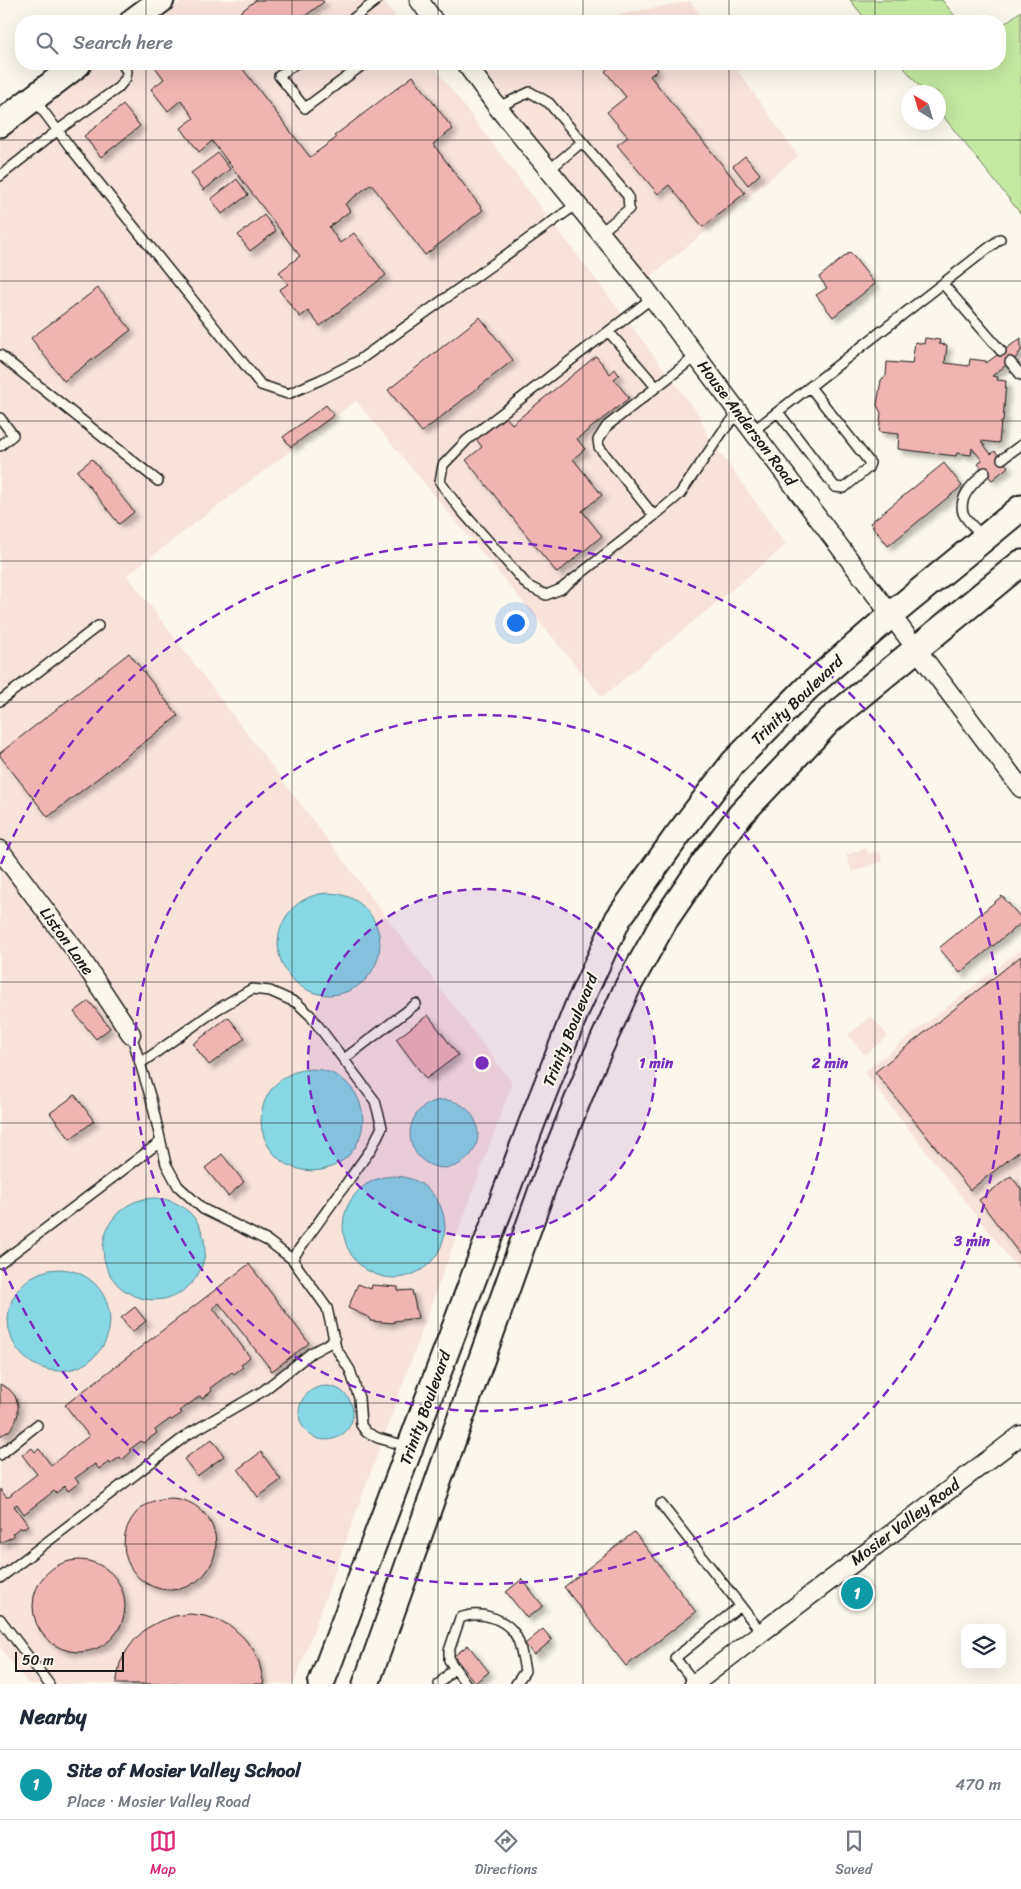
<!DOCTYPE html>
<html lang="en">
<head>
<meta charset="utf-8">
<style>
  body { margin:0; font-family:Sriracha,sans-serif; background:#f2f2f3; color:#1f2937 }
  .controls { position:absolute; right:15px; bottom:15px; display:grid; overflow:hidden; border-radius:10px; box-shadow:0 5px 20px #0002 }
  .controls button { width:45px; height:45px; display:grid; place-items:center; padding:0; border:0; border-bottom:1px solid #e0e1e3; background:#fff; color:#1f2937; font:25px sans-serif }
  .compass { position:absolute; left:901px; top:85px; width:45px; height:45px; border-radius:50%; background:#fff; box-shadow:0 5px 20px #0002; rotate:322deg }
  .scale { position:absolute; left:15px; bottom:12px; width:109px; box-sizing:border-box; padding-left:5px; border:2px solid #1c1c1c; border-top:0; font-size:14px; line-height:18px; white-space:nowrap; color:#1c1c1c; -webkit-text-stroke:4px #fbf7ec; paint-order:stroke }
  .you { position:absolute; left:515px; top:622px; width:18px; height:18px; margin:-12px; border:4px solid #fff; border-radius:50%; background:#1a73e8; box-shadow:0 0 0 8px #1a73e833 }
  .badge { display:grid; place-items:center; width:32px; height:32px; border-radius:50%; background:#db2777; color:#fff; font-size:16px; font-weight:700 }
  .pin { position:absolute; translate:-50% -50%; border:2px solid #fff; box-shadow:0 1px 5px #0006 }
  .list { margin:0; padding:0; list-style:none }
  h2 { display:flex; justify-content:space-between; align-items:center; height:65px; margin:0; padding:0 20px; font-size:21px }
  h2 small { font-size:16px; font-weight:400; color:#747a83 }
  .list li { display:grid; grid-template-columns:32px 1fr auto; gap:15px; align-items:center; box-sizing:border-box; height:70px; padding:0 20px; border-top:1px solid #e0e1e3 }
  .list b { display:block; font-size:19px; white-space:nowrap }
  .list p { margin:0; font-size:16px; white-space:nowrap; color:#747a83 }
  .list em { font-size:16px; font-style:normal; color:#747a83 }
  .icon { flex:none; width:28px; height:28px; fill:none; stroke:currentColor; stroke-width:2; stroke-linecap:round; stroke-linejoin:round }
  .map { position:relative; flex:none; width:1021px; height:1684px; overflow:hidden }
  .search { position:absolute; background:#fff; box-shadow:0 5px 20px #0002; left:15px; right:15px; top:15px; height:55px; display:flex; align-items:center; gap:12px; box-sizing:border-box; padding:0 18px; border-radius:20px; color:#747a83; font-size:19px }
  .sheet { height:135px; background:#fff }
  nav { display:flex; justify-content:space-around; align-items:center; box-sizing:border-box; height:70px; border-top:1px solid #e0e1e3; background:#fff; font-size:14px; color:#747a83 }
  nav a { display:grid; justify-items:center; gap:2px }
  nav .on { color:#db2777 }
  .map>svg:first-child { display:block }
  .built { fill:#f8e3db }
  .green { fill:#c6e9a2; stroke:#71825f }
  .water { fill:#87d7e4; stroke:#5c8c94 }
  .building { fill:#f0b4b3; stroke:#1c1c1c; filter:url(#shadow) }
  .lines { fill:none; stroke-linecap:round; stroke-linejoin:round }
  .lane-casing { stroke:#1c1c1c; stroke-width:12 }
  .street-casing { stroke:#1c1c1c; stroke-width:21 }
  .secondary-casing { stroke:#1c1c1c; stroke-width:29 }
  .lane { stroke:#fbf7ec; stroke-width:9 }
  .street { stroke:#fbf7ec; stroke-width:18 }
  .secondary { stroke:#fbf7ec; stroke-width:25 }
  .grid { fill:none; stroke:#1c1c1c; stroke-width:1; stroke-opacity:0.55 }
  .ring { fill:none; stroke:#7b2cbf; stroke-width:2.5; stroke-dasharray:9 6 }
  .labels { text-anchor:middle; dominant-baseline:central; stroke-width:4; stroke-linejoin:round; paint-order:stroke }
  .street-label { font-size:16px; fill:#1c1c1c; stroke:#fbf7ec }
  .centre { fill:#7b2cbf; stroke:#fbf7ec; stroke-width:2.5 }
  .ring-label { font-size:15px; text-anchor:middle; font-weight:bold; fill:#7b2cbf; stroke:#fbf7ec; stroke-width:4; stroke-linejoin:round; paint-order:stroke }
</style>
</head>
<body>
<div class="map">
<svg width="1021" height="1684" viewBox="0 0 1021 1684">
  <defs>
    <filter id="shadow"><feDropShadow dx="4.5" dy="4.5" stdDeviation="2.5" flood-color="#0004"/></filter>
  </defs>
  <rect width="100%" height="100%" fill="#fbf7ec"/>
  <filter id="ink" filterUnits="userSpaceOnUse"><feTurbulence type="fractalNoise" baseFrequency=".02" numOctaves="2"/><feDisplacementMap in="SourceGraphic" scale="10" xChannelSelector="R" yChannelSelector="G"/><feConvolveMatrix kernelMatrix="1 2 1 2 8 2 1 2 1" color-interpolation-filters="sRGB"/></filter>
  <g filter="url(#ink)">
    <!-- built -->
    <path class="built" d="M183,0h199l17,21h-244z
      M690,1l14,20h-119z
      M99,64h333l267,351 8,19 79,111 -184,152 -246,-296 -229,174 385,508 -218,601h-266l-28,-37v-1508z
      M478,64h255l65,92 -152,124z
      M866,848l3,6 10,-3 4,10 -31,11 -6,-17z
      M1021,949v324l-157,-201z
      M871,1016l17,20 -23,19 -17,-20z"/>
    <!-- green -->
    <path class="green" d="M850,0h92l17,21h-92z
      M1021,11v203l-82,-103 -1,-19h-14l-23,-28h99v-37z"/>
    <!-- water -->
    <path class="water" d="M278 944a51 51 0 1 1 102 0a51 51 0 1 1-102 0Z
      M261 1120a51 51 0 1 1 102 0a51 51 0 1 1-102 0Z
      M410 1134a34 34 0 1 1 68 0a34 34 0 1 1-68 0Z
      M343 1227a51 51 0 1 1 102 0a51 51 0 1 1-102 0Z
      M103 1249a51 51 0 1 1 102 0a51 51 0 1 1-102 0Z
      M8 1320a51 51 0 1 1 102 0a51 51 0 1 1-102 0Z
      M299 1413a27 27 0 1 1 54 0a27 27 0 1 1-54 0Z"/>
    <!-- building -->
    <path class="building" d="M256,0h66l2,2 -26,19h-69z
      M153,64h86l71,93 26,-19 -2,-2 79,-60 40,53 -20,15 50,66 -58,45 -54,-71 -26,20 5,7 -21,16 11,16 14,-10 32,42 -66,51 -12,-15 -8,6 -21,-27 9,-6 -9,-12 21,-16 -88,-115 -13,11 -18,-24 13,-10 -13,-18 -13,11 -17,-22 13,-10z
      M614,64h39l5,6 -8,6 95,117 -42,34 -34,-42 -11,9 -41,-49 11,-8 -21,-25 19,-15 -21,-26z
      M123,105l17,21 -39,31 -17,-21z
      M218,153l12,16 -26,21 -13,-17z
      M745,156l15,18 -12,11 -15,-19z
      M237,179l11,16 -26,19 -11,-15z
      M264,215l12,16 -26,20 -12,-16z
      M850,252l25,32 -42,33 -17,-22 11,-7 -8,-11z
      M98,288l33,42 -67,51 -33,-43z
      M480,317l33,43 -91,72 -34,-42z
      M925,338l15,2 -1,4 8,1 -2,18 24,3 1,-7 16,2v2l35,-25v13l-3,3 1,1 -27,21 6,1 -1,3 9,1 -3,41h-2l-2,21 -18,-2 10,13 4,-3 13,16 -16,13 -14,-16 4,-4 -10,-12 -1,7 -14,-2 -1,3 -58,-7 1,-15 -20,-2 2,-19 -4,-8 4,-25 5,-4 1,-14 25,2 3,-22 9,2z
      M596,356l14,18 5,-5 4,6 -5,4 15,19 -52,41 8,10 -12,10 29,36 -20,16 20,25 -45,37 -91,-113 16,-13 -6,-8 29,-23 7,8z
      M326,405l8,10 -43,32 -8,-10z
      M92,459l42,53 -15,12 -42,-53z
      M944,463l18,23 -74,60 -18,-23z
      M129,653l49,63 -130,101 -48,-61v-3z
      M1002,896l19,22v5l-61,50 -21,-25z
      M1021,956v194l-51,40 -95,-118z
      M89,1001l21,27 -14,11 -22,-27z
      M428,1015l30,40 -32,24 -30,-40z
      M228,1017l17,21 -36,27 -16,-21z
      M75,1095l19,26 -24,18 -20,-26z
      M222,1154l22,28 -16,14 -23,-28z
      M1011,1176l10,13v67l-42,-56z
      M249,1264l60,79 -37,28 -53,-68 -6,5 37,49 -9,8 2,2 -9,7 -2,-2 -22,16 2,3 -10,8 -2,-3 -20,15 2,2 -10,7 -2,-1 -15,11 2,3 -14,10 -2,-2 -12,9 2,2 -9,8 -2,-3 -10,7 -1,-2 -10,7 -4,-5 -20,14 4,5 -11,8 -3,-5 -9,7 -2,-2 -30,23 -7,-10 -3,2 14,19 -6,4 -2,-2 -8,7 2,2 -14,7v-54l6,8h3l3,-2 -1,-1 26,-20 -15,-19 10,-7 3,4 4,-3 12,16 38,-29 -24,-31z
      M358,1284l13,5 1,-4 26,2v4l14,-1 6,28 -24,3v2l-24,-2v-3l-22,-10z
      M135,1307l11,14 -14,11 -11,-14z
      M0,1384l9,5 6,7 3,9v9l-3,9 -6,8 -9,5z
      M212,1439l12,17 -27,20 -13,-17z
      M261,1452l20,28 -23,17 -20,-28z
      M124 1544a46 46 0 1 1 92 0a46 46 0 1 1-92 0Z
      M634,1532l62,80 -70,54 -62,-79z
      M33 1606a46 46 0 1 1 92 0a46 46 0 1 1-92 0Z
      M522,1579l21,27 -16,12 -21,-26z
      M190,1614l15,2 14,4 13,7 11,10 10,12 6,13 5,22h-148l4,-21 7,-13 9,-12 11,-10 13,-7 15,-5z
      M543,1629l9,11 -18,15 -9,-11z
      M468,1645l21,27 -14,11 -21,-27z"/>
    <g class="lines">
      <defs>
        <path id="lane" d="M350,21l27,-21
          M295,64l-16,12 26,32 59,-44
          M35,100l35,47 191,238 27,9 32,-14 38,-19 219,-157
          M498,107l32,-15 19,11 79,93 1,13 -29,24
          M549,170l33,-28
          M0,176l58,-46 60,-42 8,-10 1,-7 -5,-7
          M943,284l58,67
          M652,298l-185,142 -24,25 -3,17 20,27 68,77 18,9 15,-6 93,-73 26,-22 43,-63 16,-19
          M609,332l47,55
          M0,355l158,126
          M1010,362l11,13
          M778,412l57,75 9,1 24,-20 2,-5 -60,-76
          M0,418l13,17 -13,11
          M753,431l247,-192
          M1002,459l19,-14
          M654,516l-55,-69 -1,-7 9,-14 89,-70
          M984,538c-6,-7 -18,-17 -21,-25 -5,-17 12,-31 22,-41
          M0,701l98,-75
          M131,1034l20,65 15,65 12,22 25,23 65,32 24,18 35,49 9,40 14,22 9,28 2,27 5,7 12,6 32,9
          M344,1059l72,-55
          M141,1063l75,-53 36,-21 18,2 27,12 13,12 65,86 7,26 -11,22 -79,110
          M0,1263l160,-121
          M0,1455l37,-30
          M661,1504l100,128
          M0,1578l187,-143 76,-44 48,-38 24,-13
          M0,1619l49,65
          M695,1683l-20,-25 65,-52
          M439,1684l15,-16
          M466,1684l-17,-24v-9l11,-33c21,-9 52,2 59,25 3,9 4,19 6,28l-9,13"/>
        <path id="street" d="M419,0l15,21
          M466,64l33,45 143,175 379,504
          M0,850l78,104 53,80
          M694,1684l327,-249"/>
        <path id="secondary" d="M133,21l28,-21
          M0,124l78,-60
          M321,1684l212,-564 44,-112 41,-89 59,-83 56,-73 74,-75 85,-74 129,-106
          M366,1684l179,-503 44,-109 39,-86 37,-66 39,-57 37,-49 89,-94 191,-157"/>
      </defs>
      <!-- lane casing -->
      <use href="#lane" class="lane-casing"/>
      <!-- street casing -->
      <use href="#street" class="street-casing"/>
      <!-- secondary casing -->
      <use href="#secondary" class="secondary-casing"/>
      <!-- lane -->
      <use href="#lane" class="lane"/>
      <!-- street -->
      <use href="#street" class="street"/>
      <!-- secondary -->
      <use href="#secondary" class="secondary"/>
    </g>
  </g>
  <!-- grid -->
  <path class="grid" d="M146,0v21M292,0v21M438,0v21M583,0v21M729,0v21M875,0v21M146,64v1620M292,64v1620M438,64v1620M583,64v1620M729,64v1620M875,64v1620M0,140h1021M0,281h1021M0,421h1021M0,561h1021M0,702h1021M0,842h1021M0,982h1021M0,1123h1021M0,1263h1021M0,1403h1021M0,1544h1021"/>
  <!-- distance rings -->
  <circle cx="482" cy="1063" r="174" fill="#7b2cbf" fill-opacity=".12"/>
  <g class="ring">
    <circle cx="482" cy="1063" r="174"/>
    <circle cx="482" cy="1063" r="348"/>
    <path d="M1 864A521 521 0 1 1 1 1262"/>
  </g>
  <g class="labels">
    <!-- street labels -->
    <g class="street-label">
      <text transform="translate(747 423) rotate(53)">House Anderson Road</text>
      <text transform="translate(797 700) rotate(-44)">Trinity Boulevard</text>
      <text transform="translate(67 941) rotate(54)">Liston Lane</text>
      <text transform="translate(570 1030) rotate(-68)">Trinity Boulevard</text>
      <text transform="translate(425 1408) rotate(-70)">Trinity Boulevard</text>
      <text transform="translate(905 1522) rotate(-37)">Mosier Valley Road</text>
    </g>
  </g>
  <circle cx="482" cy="1063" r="8" class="centre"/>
  <g class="ring-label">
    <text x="656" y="1068">1 min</text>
    <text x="830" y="1068">2 min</text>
    <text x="972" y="1246">3 min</text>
  </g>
</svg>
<div class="controls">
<button><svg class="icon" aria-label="layers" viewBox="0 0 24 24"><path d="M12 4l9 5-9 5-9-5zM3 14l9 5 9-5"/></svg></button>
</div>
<svg class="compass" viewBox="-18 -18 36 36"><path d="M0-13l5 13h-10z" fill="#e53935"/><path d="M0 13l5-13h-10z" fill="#747a83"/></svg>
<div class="scale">50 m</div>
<div class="you"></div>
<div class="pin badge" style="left:857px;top:1593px;background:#0f9aa8">1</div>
<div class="search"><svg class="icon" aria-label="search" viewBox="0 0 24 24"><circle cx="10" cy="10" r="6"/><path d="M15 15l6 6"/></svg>Search here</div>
</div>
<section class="sheet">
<h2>Nearby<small></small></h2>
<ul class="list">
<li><span class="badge" style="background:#0f9aa8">1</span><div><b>Site of Mosier Valley School</b><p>Place · Mosier Valley Road</p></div><em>470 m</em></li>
</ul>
</section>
<nav>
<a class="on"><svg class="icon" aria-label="map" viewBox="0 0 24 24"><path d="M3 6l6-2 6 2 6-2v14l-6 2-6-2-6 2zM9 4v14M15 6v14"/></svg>Map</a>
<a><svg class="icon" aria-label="directions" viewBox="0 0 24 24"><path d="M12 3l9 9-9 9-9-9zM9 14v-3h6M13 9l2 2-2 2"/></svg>Directions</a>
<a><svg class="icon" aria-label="saved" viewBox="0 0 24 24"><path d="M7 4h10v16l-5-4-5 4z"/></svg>Saved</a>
</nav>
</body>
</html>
